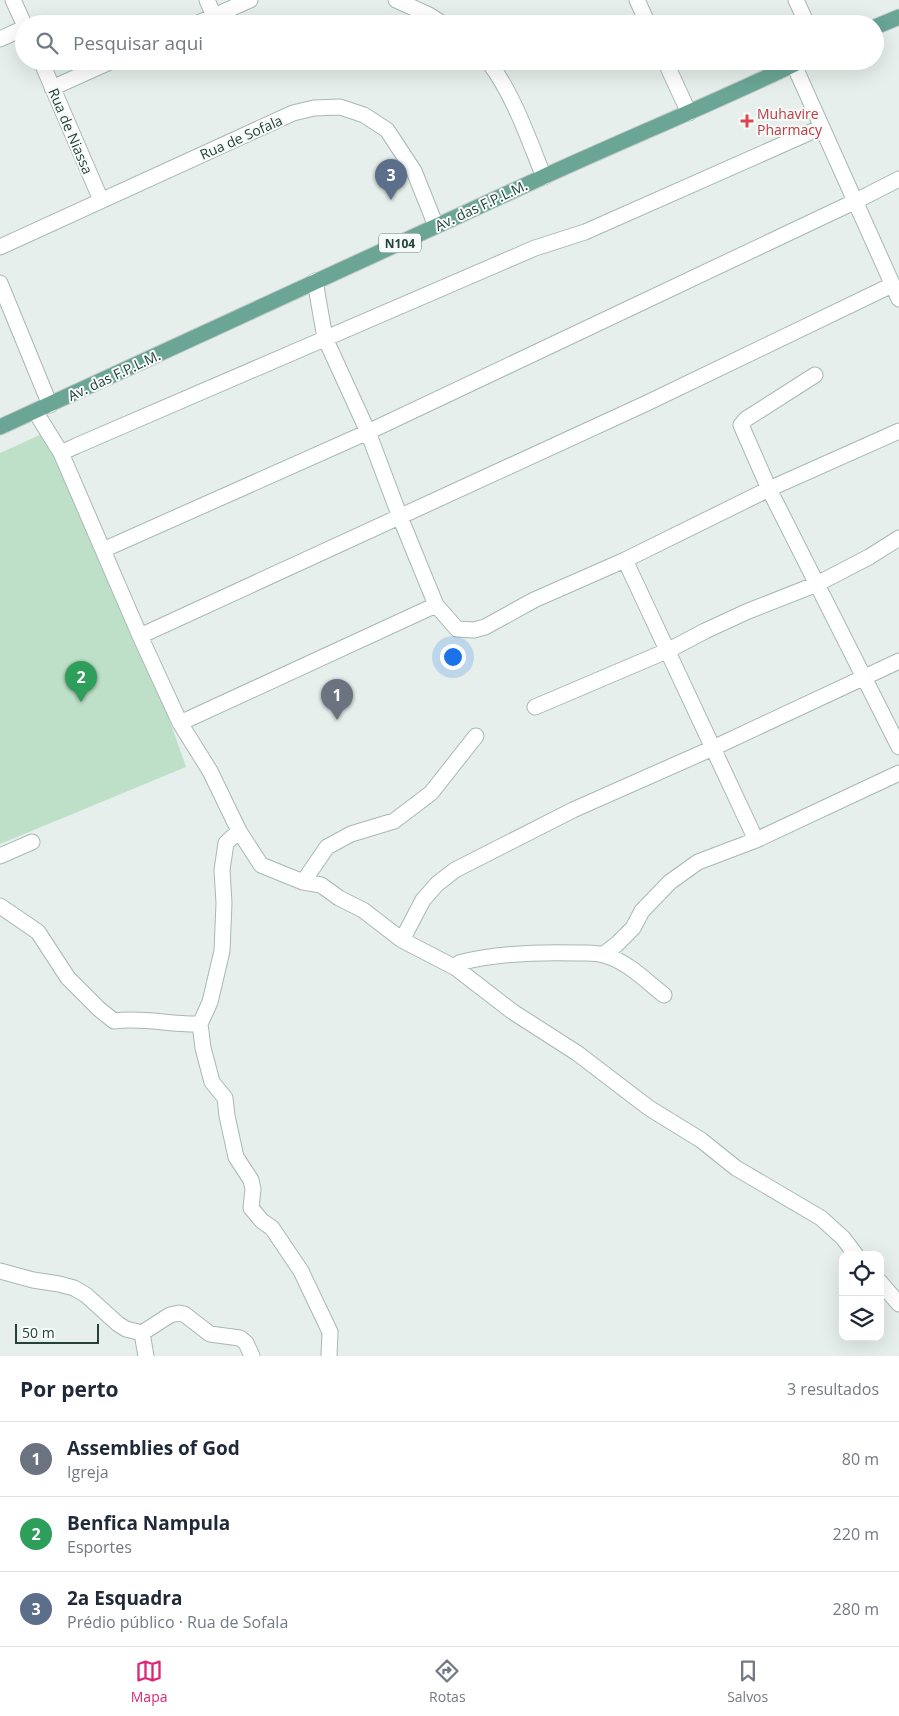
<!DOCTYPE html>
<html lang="pt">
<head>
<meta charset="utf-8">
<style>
  body { margin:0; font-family:"Open Sans",sans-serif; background:#f6f6f7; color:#1f2937 }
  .controls { position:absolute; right:15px; bottom:15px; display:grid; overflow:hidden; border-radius:10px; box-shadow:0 5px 20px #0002 }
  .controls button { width:45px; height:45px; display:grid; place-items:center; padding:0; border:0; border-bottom:1px solid #e0e1e3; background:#fff; color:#1f2937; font:25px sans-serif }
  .scale { position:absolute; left:15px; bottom:12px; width:84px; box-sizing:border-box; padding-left:5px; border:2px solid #24423a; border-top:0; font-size:14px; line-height:18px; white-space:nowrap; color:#24423a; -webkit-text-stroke:4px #f7fbf9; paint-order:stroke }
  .you { position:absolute; left:452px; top:656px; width:18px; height:18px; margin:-12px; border:4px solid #fff; border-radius:50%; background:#1a73e8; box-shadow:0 0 0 8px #1a73e833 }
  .badge { display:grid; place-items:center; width:32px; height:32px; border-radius:50%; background:#db2777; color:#fff; font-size:16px; font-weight:700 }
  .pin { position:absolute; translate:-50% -41px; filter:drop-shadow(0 1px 2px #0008) }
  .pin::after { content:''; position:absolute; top:26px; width:18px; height:15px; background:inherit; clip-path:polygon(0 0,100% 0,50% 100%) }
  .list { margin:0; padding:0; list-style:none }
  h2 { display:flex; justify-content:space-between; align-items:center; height:65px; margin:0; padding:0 20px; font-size:21px }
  h2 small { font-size:16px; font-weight:400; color:#747a83 }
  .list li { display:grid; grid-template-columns:32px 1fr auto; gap:15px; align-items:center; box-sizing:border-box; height:75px; padding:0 20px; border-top:1px solid #e0e1e3 }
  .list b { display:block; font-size:19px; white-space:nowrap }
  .list p { margin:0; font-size:16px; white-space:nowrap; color:#747a83 }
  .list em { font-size:16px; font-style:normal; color:#747a83 }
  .icon { flex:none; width:28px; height:28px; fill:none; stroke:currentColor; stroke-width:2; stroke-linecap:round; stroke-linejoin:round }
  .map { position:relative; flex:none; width:899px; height:1356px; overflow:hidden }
  .search { position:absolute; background:#fff; box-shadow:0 5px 20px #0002; left:15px; right:15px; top:15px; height:55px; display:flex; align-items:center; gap:12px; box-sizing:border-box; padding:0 18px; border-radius:28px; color:#747a83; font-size:19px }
  .sheet { height:290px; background:#fff }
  nav { display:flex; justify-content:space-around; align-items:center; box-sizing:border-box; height:70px; border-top:1px solid #e0e1e3; background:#fff; font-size:14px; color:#747a83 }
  nav a { display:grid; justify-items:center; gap:2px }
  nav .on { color:#db2777 }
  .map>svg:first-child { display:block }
  .green { fill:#bfe0c8 }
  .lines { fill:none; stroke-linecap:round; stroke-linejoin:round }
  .minor-casing { stroke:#a8b8b2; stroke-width:17 }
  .major-casing { stroke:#c2cac8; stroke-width:17 }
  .minor { stroke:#fff; stroke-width:15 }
  .major { stroke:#6aa596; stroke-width:15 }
  .health-dot { fill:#e0444e; stroke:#f7fbf9; stroke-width:2 }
  .labels { text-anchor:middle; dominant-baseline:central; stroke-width:4; stroke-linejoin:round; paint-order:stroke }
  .shield { fill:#f7fbf9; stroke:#637a73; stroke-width:1 }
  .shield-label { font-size:12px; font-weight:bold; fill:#24423a }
  .health-label { font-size:14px; fill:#be3a42; stroke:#f7fbf9; text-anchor:start }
  .street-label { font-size:14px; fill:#24423a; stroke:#f7fbf9 }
</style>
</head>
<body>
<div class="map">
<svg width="899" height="1356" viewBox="0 0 899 1356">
  <rect width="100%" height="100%" fill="#e6efeb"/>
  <!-- green -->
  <path class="green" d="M42,434l19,19 79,183 46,131 -186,77v-391z"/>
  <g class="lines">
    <defs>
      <path id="minor" d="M13,0l11,24
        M207,0l7,16
        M396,0l33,15 14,9
        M637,0l11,24
        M796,0l11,24
        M196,24l54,-24
        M0,39l24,-11
        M41,61l60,139
        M488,61c26,34 40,77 56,116
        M665,61l24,52
        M794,65l105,234
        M52,88l60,-27
        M0,247l293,-134 21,-5 26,-1 24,8 23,15 27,41 22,55
        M315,281l10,57 43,94 32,85 36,88 21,24 17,1 11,-3 49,-27 91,-40 144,-71 130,-58
        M0,283l50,122
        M815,375l-69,44 -5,6 28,64 130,258
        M35,411l26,42 79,183 40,87 30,48 29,60 22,34 42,17 18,3 18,13 24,12 39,30 54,28 57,44 64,41 72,55 52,32 35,28 85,50 22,20 13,17
        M61,453l15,-7 459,-198 50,-16 237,-105
        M103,550l265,-118 488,-231 43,-22
        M625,560l131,280
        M140,636l507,-233 245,-118
        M535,707l134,-57 36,-19 41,-19 71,-28 52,-27 30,-19
        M180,723l256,-118
        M239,831l-13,12 -4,27 2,33 -2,48 -12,51 -10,22 3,24 9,34 13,16 2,18 9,41 15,23 2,9 -2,19 11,13 10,7 29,43 29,61 -1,24
        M0,856l32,-14
        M303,882l24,-35 24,-13 43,-13 37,-28 45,-57
        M0,906l38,26 30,46 31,31 15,12c29,-4 57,4 86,3
        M402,940l21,-40 14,-16 18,-14 118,-60 140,-62 186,-87
        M604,954l13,-10 16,-16 9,-17 28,-29 28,-20 58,-22 143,-67
        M456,968l3,-5c37,-10 79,-11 118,-10 9,0 19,-1 27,2 23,6 42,26 60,40
        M0,1271l33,9 26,4 15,4 12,7 32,29 8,5 16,4
        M880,1282l19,22
        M142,1333l28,-18 9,-2 5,1 26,20 30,4 6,5 6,13
        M142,1333l4,23"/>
      <path id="major" d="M875,27l24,-10
        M0,427c180,-84 361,-167 543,-250 85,-39 173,-75 258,-116"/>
    </defs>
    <!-- minor casing -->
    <use href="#minor" class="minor-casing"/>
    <!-- major casing -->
    <use href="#major" class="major-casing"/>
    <!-- minor -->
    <use href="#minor" class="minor"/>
    <!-- major -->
    <use href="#major" class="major"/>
  </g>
  <!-- markers -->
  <path class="health-dot" d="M744.5 113.5h5v5h5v5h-5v5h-5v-5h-5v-5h5z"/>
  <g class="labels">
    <!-- shield labels -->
    <rect class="shield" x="379" y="233.5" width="42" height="19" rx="4"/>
    <g class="shield-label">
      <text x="400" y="243">N104</text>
    </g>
    <!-- health labels -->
    <g class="health-label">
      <text x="757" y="113">Muhavire<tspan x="757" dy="16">Pharmacy</tspan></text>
    </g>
    <!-- street labels -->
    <g class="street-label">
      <text transform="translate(71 131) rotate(67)">Rua de Niassa</text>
      <text transform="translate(241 137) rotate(-24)">Rua de Sofala</text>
      <text transform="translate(481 205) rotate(-25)">Av. das F.P.L.M.</text>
      <text transform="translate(114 375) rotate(-25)">Av. das F.P.L.M.</text>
    </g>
  </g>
</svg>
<div class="controls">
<button><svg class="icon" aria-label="locate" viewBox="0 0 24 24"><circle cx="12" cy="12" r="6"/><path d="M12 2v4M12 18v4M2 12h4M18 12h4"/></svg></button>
<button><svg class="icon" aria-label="layers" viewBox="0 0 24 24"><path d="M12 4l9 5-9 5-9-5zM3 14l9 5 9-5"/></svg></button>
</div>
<div class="scale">50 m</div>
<div class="you"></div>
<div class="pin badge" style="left:337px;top:720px;background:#6b7280">1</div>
<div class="pin badge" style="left:81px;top:702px;background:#2e9e5b">2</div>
<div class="pin badge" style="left:391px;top:200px;background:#5c6f8a">3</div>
<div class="search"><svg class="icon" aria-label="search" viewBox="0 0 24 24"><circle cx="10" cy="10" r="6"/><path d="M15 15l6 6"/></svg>Pesquisar aqui</div>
</div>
<section class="sheet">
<h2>Por perto<small>3 resultados</small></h2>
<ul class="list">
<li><span class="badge" style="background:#6b7280">1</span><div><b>Assemblies of God</b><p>Igreja</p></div><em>80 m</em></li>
<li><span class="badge" style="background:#2e9e5b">2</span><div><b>Benfica Nampula</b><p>Esportes</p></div><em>220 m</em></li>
<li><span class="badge" style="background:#5c6f8a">3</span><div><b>2a Esquadra</b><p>Prédio público · Rua de Sofala</p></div><em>280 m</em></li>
</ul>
</section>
<nav>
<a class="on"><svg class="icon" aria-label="map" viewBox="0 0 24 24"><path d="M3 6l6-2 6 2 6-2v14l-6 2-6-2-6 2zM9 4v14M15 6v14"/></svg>Mapa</a>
<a><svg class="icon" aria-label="directions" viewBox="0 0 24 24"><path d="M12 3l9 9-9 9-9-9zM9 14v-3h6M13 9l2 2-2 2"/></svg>Rotas</a>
<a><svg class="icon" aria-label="saved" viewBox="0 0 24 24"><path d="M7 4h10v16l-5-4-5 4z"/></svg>Salvos</a>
</nav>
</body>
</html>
